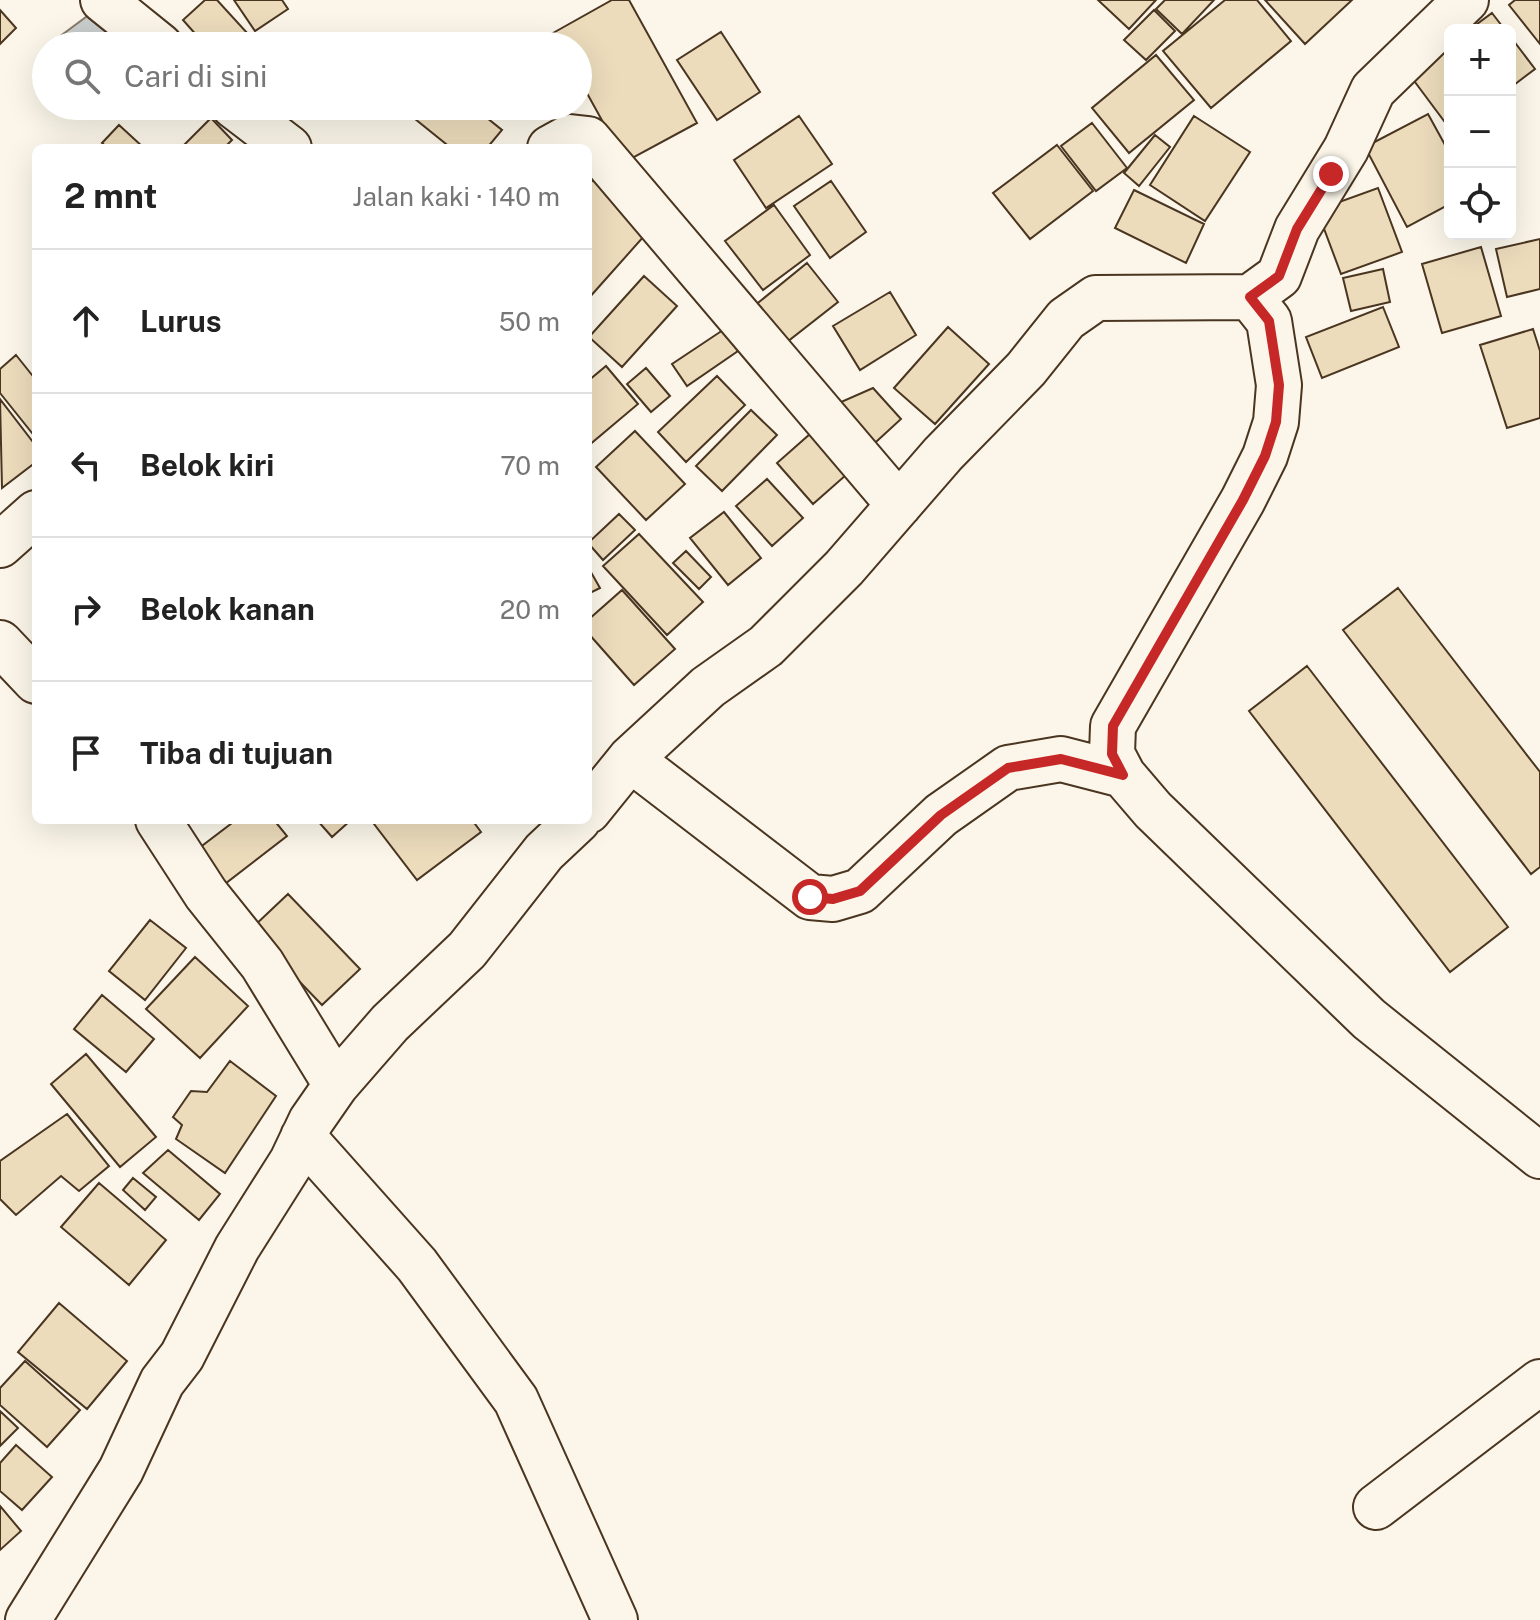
<!DOCTYPE html>
<html lang="id">
<head>
<meta charset="utf-8">
<style>
  body { margin:0; font-family:"Public Sans",sans-serif; background:#f2f2f2; color:#222 }
  .controls { position:absolute; right:24px; top:24px; display:grid; overflow:hidden; border-radius:12px; box-shadow:0 8px 32px #0002 }
  .controls button { width:72px; height:72px; display:grid; place-items:center; padding:0; border:0; border-bottom:2px solid #e0e0e0; background:#fff; color:#222; font:40px sans-serif }
  .stop { position:absolute; width:24px; height:24px; margin:-18px; border:6px solid #c62828; border-radius:50%; background:#fff }
  .stop.end { background:#c62828; border-color:#fff; box-shadow:0 2px 8px #0008 }
  .list { margin:0; padding:0; list-style:none }
  h2 { display:flex; justify-content:space-between; align-items:center; height:104px; margin:0; padding:0 32px; font-size:34px }
  h2 small { font-size:26px; font-weight:400; color:#767676 }
  .list li { display:grid; grid-template-columns:52px 1fr auto; gap:24px; align-items:center; box-sizing:border-box; height:144px; padding:0 32px; border-top:2px solid #e0e0e0 }
  .list b { display:block; font-size:30px; white-space:nowrap }
  .list em { font-size:26px; font-style:normal; color:#767676 }
  .icon { flex:none; width:44px; height:44px; fill:none; stroke:currentColor; stroke-width:2; stroke-linecap:round; stroke-linejoin:round }
  .map { position:relative; flex:none; width:1540px; height:1620px; overflow:hidden }
  .search { position:absolute; background:#fff; box-shadow:0 8px 32px #0002; left:32px; top:32px; width:560px; height:88px; display:flex; align-items:center; gap:20px; box-sizing:border-box; padding:0 28px; border-radius:44px; color:#767676; font-size:30px }
  .panel { position:absolute; background:#fff; box-shadow:0 8px 32px #0002; left:32px; top:144px; width:560px; height:680px; border-radius:12px }
  .map>svg:first-child { display:block }
  .water { fill:#c9cecd; stroke:#887966; stroke-width:2 }
  .building { fill:#ecdcbc; stroke:#4a3520; stroke-width:2 }
  .lines { fill:none; stroke-linecap:round; stroke-linejoin:round }
  .minor-casing { stroke:#4a3520; stroke-width:48 }
  .minor { stroke:#fbf6e9; stroke-width:44 }
  .route { stroke:#c62828; stroke-width:10 }
</style>
</head>
<body>
<div class="map">
<svg width="1540" height="1620" viewBox="0 0 1540 1620">
  <rect width="100%" height="100%" fill="#fbf6e9"/>
  <!-- water -->
  <path class="water" d="M98,8l45,38h-96z"/>
  <!-- building -->
  <path class="building" d="M205,0h12l42,46h-53l-23,-26z
    M234,0h48l6,9 -33,22z
    M612,0h17l68,123 -72,39 -47,-85v-31h-17l-8,-13z
    M1098,0h58l-27,29z
    M1165,0h49l-32,34 -26,-25z
    M1225,0h32l34,41 -80,67 -48,-57z
    M1265,0h87l-47,44z
    M1515,0h25v44l-31,-39z
    M0,10l16,18 -16,16z
    M1154,10l21,21 -29,29 -22,-20z
    M1492,13l13,17h-36z
    M721,32l39,60 -43,28 -40,-60z
    M1510,36l25,33 -25,19z
    M1450,44v85l-41,-55z
    M1156,55l38,45 -65,53 -37,-45z
    M399,106h73l30,24 -15,18h-36z
    M1428,114l22,40v50l-43,23 -42,-80z
    M799,116l33,48 -66,44 -32,-48z
    M1194,116l56,36 -45,69 -55,-36z
    M211,118l21,22 -8,8h-43z
    M1092,123l35,45 -31,23 -35,-45z
    M119,125l25,23h-36l-6,-5z
    M1155,135l15,12 -31,39 -15,-13z
    M1057,145l36,46 -63,48 -37,-46z
    M597,176l56,50 -65,73v-114z
    M831,181l35,51 -36,26 -36,-52z
    M1378,188l24,64 -61,22 -24,-64z
    M1134,190l70,34 -18,39 -71,-35z
    M774,205l36,50 -47,35 -38,-49z
    M1540,239v50l-33,8 -11,-48z
    M1481,247l20,69 -59,17 -20,-69z
    M807,263l31,39 -60,47 -30,-38z
    M1383,269l7,33 -39,9 -8,-33z
    M644,276l33,30 -55,61 -33,-30z
    M890,292l26,43 -56,35 -27,-44z
    M1383,307l16,40 -77,31 -16,-41z
    M948,327l41,37 -54,60 -41,-36z
    M1533,329l7,22v67l-33,10 -27,-83z
    M723,330l15,21 -51,35 -15,-22z
    M16,355l20,25v58l-36,-45v-24z
    M606,366l32,38 -50,42v-65z
    M646,368l24,28 -19,16 -24,-28z
    M717,376l28,29 -59,57 -28,-30z
    M873,388l28,31 -36,33 -40,-43z
    M0,399l36,47v16l-34,26z
    M751,410l26,25 -55,56 -26,-25z
    M635,431l50,53 -39,36 -50,-53z
    M810,434l36,41 -33,29 -36,-41z
    M767,479l36,39 -31,28 -36,-40z
    M724,512l37,46 -33,27 -38,-47z
    M619,514l16,16 -32,30 -15,-17z
    M639,534l64,68 -36,33 -64,-69z
    M686,551l25,26 -12,12 -26,-26z
    M588,567l12,21 -12,6z
    M1398,588l142,184v95l-9,7 -188,-244z
    M622,590l53,59 -41,36 -46,-52v-13z
    M1307,666l201,261 -58,45 -201,-261z
    M236,820h38l13,16 -70,54 -27,-35z
    M317,820h34l-19,17z
    M371,820h101l9,12 -64,48z
    M288,894l72,75 -38,36 -72,-75z
    M150,920l36,28 -41,52 -36,-29z
    M195,957l53,49 -48,52 -54,-49z
    M102,995l52,44 -28,33 -52,-43z
    M86,1054l70,83 -36,30 -69,-83z
    M230,1061l46,35 -51,77 -49,-34 6,-14 -9,-8 18,-26 16,1z
    M67,1114l42,52 -30,25 -18,-15 -45,39 -16,-16v-38z
    M168,1150l52,44 -21,26 -56,-47z
    M133,1178l23,19 -11,13 -22,-20z
    M99,1183l67,57 -37,45 -68,-58z
    M59,1303l68,58 -40,48 -69,-57z
    M25,1361l55,49 -33,37 -47,-42v-17z
    M0,1411l18,17 -18,18z
    M16,1445l36,32 -30,33 -22,-19v-28z
    M0,1506l21,25 -21,19z"/>
  <g class="lines">
    <defs>
      <path id="minor" d="M103,0l57,46
        M234,106l55,42
        M550,148l20,-11 18,2 311,366
        M1250,297l19,24 10,64 -3,37 -11,34 -22,44 -130,226 -1,28 11,21 30,35 216,209 171,137
        M0,545l36,-32
        M0,643l36,38
        M630,759l180,138 23,2 27,-8 81,-76 67,-47 53,-9 62,16
        M588,811l42,-52 78,-72 58,-41 78,-78 99,-114 83,-85 40,-50 30,-21 154,-1 29,-21 18,-47 49,-80 27,-59 93,-90
        M158,820l48,74 56,70 74,121
        M303,1137l114,128 99,135 99,220
        M1376,1507l164,-125
        M28,1620l93,-150 41,-88 20,-26 55,-108 55,-87 19,-40 25,-36 54,-62 77,-73 77,-98 34,-32"/>
    </defs>
    <!-- minor casing -->
    <use href="#minor" class="minor-casing"/>
    <!-- minor -->
    <use href="#minor" class="minor"/>
  </g>
  <g class="lines">
    <!-- route -->
    <path class="route" d="M810,897l23,2 27,-8 81,-76 67,-47 53,-9 62,16 -11,-21 1,-28 130,-226 22,-44 11,-34 3,-37 -10,-64 -19,-24 29,-21 18,-47 34,-55"/>
  </g>
</svg>
<div class="controls">
<button>+</button>
<button>−</button>
<button><svg class="icon" aria-label="locate" viewBox="0 0 24 24"><circle cx="12" cy="12" r="6"/><path d="M12 2v4M12 18v4M2 12h4M18 12h4"/></svg></button>
</div>
<div class="stop" style="left:810px;top:897px"></div>
<div class="stop end" style="left:1331px;top:174px"></div>
<div class="search"><svg class="icon" aria-label="search" viewBox="0 0 24 24"><circle cx="10" cy="10" r="6"/><path d="M15 15l6 6"/></svg>Cari di sini</div>
<section class="panel">
<h2>2 mnt<small>Jalan kaki · 140 m</small></h2>
<ul class="list">
<li><svg class="icon" aria-label="ahead" viewBox="0 0 24 24"><path d="M12 20V5M6 11l6-6 6 6"/></svg><div><b>Lurus</b></div><em>50 m</em></li>
<li><svg class="icon" aria-label="left" viewBox="0 0 24 24"><path d="M17 20v-9H6M10 6l-5 5 5 5"/></svg><div><b>Belok kiri</b></div><em>70 m</em></li>
<li><svg class="icon" aria-label="right" viewBox="0 0 24 24"><path d="M7 20v-9h11M14 6l5 5-5 5"/></svg><div><b>Belok kanan</b></div><em>20 m</em></li>
<li><svg class="icon" aria-label="arrive" viewBox="0 0 24 24"><path d="M6 21V4h12l-3 4 3 4H6"/></svg><div><b>Tiba di tujuan</b></div></li>
</ul>
</section>
</div>
</body>
</html>
